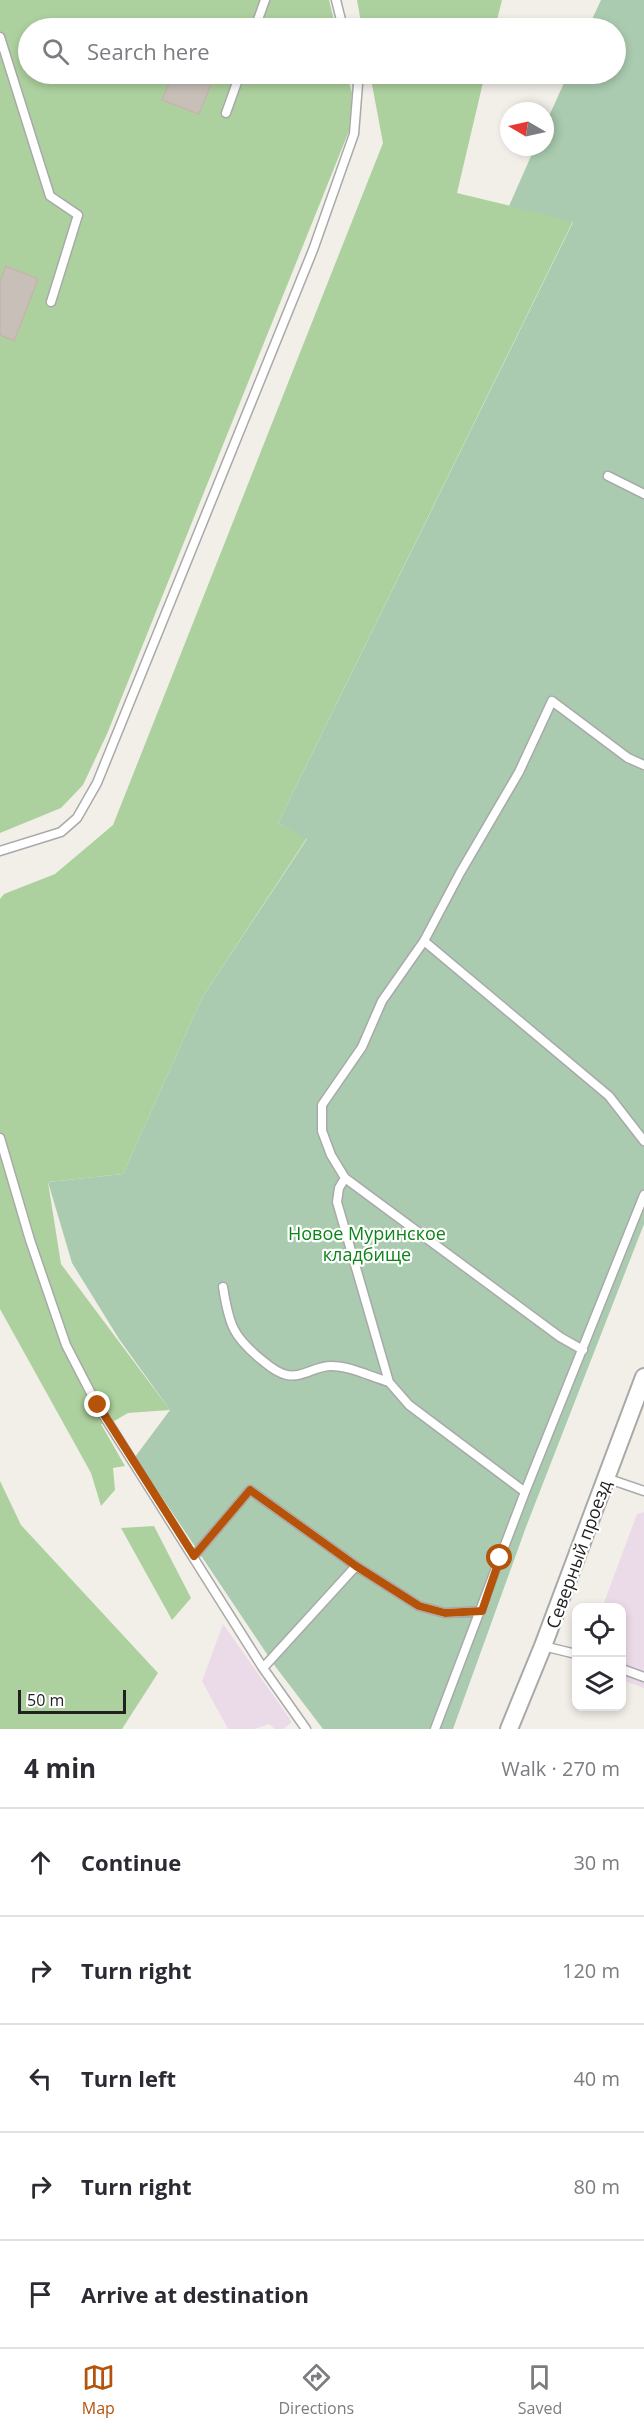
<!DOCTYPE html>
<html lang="en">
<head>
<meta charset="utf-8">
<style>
  body { margin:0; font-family:"Open Sans",sans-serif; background:#f2f2f3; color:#2b2b33 }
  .controls { position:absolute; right:18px; bottom:18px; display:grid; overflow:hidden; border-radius:12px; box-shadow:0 3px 9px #0003 }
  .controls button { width:54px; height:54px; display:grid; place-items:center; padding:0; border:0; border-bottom:2px solid #e1e1e2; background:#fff; color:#2b2b33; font:30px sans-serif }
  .compass { position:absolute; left:500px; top:102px; width:54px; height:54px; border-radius:50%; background:#fff; box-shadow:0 3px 9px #0003; rotate:279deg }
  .scale { position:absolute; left:18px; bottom:15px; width:108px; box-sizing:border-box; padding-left:6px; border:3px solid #222; border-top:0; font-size:16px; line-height:21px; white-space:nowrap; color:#222; -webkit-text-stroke:4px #fff; paint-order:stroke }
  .stop { position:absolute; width:18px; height:18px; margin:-14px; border:4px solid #b45309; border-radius:50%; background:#fff }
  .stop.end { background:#b45309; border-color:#fff; box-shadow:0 2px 6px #0008 }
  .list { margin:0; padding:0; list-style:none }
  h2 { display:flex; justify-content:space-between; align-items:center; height:78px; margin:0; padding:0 24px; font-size:26px }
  h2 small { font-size:20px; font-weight:400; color:#7c7c81 }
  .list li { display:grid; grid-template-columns:39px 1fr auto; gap:18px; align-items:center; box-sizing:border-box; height:108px; padding:0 24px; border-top:2px solid #e1e1e2 }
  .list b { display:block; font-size:22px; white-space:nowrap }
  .list em { font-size:20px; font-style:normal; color:#7c7c81 }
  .icon { flex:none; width:33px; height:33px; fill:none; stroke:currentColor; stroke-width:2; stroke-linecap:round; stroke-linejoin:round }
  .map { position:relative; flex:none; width:644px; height:1729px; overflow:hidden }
  .search { position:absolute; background:#fff; box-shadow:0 3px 9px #0003; left:18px; right:18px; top:18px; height:66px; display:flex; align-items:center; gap:15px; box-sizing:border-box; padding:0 21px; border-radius:33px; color:#7c7c81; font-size:22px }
  .sheet { height:618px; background:#fff }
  nav { display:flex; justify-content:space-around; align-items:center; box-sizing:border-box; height:84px; border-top:2px solid #e1e1e2; background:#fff; font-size:16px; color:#7c7c81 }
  nav a { display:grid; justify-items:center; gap:3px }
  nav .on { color:#b45309 }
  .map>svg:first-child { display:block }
  .industrial { fill:#ebdbe8 }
  .forest { fill:#add19e }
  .cemetery { fill:#aacbaf }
  .building { fill:#c7bfb8; stroke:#c4b6ab; stroke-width:1.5 }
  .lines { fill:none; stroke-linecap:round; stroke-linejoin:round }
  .service-casing { stroke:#a9a9a9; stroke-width:11 }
  .minor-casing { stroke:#a9a9a9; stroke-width:20 }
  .service { stroke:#fff; stroke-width:8 }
  .minor { stroke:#fff; stroke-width:16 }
  .route { stroke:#b45309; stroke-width:8 }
  .labels { text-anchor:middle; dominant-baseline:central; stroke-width:4.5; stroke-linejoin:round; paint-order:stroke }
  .park-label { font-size:18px; fill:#0c8416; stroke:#fff }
  .street-label { font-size:18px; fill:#222; stroke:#fff }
</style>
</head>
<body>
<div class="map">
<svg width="644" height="1729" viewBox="0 0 644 1729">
  <rect width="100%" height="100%" fill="#f2efe9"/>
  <!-- industrial -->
  <path class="industrial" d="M644,1512v176l-22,-8v-72h-20l35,-94z
    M223,1624l69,98 -9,7h-8l-6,-5 -14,5h-27l-26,-48z"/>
  <!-- forest -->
  <path class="forest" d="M0,0h329l7,28h-308v46h319l5,19 -3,38 -242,603 -24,51 -22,23 -61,25z
    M357,0h145l-7,28h-133z
    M370,74h115l-28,119 116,28 -295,602 29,15 -104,158 -80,178 -75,8 13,82 109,146 -42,3 -19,11h-8l24,42 -12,2 2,22 -14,16 -10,-33 -91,-164v-410l4,-5 51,-20 58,-49 270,-682z
    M0,1481l21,44 137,148 -36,56h-122z
    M154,1526l37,72 -19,22 -51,-92z"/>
  <!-- cemetery -->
  <path class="cemetery" d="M601,0h43v1224l-118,303 -73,202h-130l-48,-63 -140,-209 35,-47 -51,-71 -47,-76 -24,-81 75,-8 80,-178 104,-157 -29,-16 295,-601 -64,-16 26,-59h10v-22l23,-51h48v-46h-28z"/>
  <!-- building -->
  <path class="building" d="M173,74h42l-16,40 -37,-14z
    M6,266l32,13 -24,62 -14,-6v-54z"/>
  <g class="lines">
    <defs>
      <path id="service" d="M336,0l7,28
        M255,28l10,-28
        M0,37l50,159 28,19 -27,87
        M226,113l14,-39
        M608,476l36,18
        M0,851l61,-19 16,-14 20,-35 216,-533 41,-116 4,-50 -3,-10
        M424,941l185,155 35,45
        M0,1138l30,102 36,105 31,60 166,263 43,61
        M345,1178l-6,10 -2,14 52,180 20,23 116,87
        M223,1287c6,38 10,50 40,74 7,6 15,12 24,14 16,3 28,-9 44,-9 20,0 40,11 58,16
        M583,1350l-23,-13 -215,-159 -14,-23 -9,-24v-26l40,-58 20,-46 42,-60 36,-68 59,-101 33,-71 76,57 16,7
        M606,1478l38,13
        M194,1556l56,-66 106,76 63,40 26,7 36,-2
        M543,1646l33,8
        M263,1668l93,-102
        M622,1669l22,8
        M435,1729l90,-237 119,-297"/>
      <path id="minor" d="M509,1729l34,-83 101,-269"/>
    </defs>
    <!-- service casing -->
    <use href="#service" class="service-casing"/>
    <!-- minor casing -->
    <use href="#minor" class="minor-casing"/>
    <!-- service -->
    <use href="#service" class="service"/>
    <!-- minor -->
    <use href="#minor" class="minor"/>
  </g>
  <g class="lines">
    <!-- route -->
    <path class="route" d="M98,1405l96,151 56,-66 106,76 63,40 26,7 37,-2 18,-53"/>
  </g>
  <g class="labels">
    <!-- park labels -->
    <g class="park-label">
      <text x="367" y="1233">Новое Муринское<tspan x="367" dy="21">кладбище</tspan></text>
    </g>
    <!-- street labels -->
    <g class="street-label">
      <text transform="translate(578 1554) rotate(-70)">Северный проезд</text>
    </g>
  </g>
</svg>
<div class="controls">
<button><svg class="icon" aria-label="locate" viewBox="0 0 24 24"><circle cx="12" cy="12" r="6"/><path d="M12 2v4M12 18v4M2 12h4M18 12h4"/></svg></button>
<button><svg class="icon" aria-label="layers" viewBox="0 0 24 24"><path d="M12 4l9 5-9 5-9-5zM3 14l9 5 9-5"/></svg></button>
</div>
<svg class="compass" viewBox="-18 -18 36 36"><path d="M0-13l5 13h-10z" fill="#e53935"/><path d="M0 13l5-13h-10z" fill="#7c7c81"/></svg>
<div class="scale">50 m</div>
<div class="stop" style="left:500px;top:1558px"></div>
<div class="stop end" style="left:98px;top:1405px"></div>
<div class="search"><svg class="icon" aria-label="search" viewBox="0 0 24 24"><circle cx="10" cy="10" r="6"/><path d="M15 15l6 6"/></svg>Search here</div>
</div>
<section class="sheet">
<h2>4 min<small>Walk · 270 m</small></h2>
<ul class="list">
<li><svg class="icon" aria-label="ahead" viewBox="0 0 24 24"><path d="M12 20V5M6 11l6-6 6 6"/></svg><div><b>Continue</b></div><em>30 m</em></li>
<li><svg class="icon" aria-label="right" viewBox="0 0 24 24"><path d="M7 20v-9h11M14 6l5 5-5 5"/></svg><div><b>Turn right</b></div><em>120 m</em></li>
<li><svg class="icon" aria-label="left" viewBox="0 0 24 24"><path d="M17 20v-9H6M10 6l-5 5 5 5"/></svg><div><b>Turn left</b></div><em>40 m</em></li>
<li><svg class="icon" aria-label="right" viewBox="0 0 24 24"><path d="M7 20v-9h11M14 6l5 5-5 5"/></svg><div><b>Turn right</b></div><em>80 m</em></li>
<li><svg class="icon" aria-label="arrive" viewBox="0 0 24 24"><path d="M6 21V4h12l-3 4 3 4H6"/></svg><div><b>Arrive at destination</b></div></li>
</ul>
</section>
<nav>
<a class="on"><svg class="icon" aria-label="map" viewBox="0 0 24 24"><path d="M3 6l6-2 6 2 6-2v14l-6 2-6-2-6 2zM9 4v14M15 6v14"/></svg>Map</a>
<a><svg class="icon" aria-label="directions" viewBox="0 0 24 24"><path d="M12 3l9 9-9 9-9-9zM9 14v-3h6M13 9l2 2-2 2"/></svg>Directions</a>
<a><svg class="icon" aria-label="saved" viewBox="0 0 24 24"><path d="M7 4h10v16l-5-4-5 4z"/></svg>Saved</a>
</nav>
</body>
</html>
